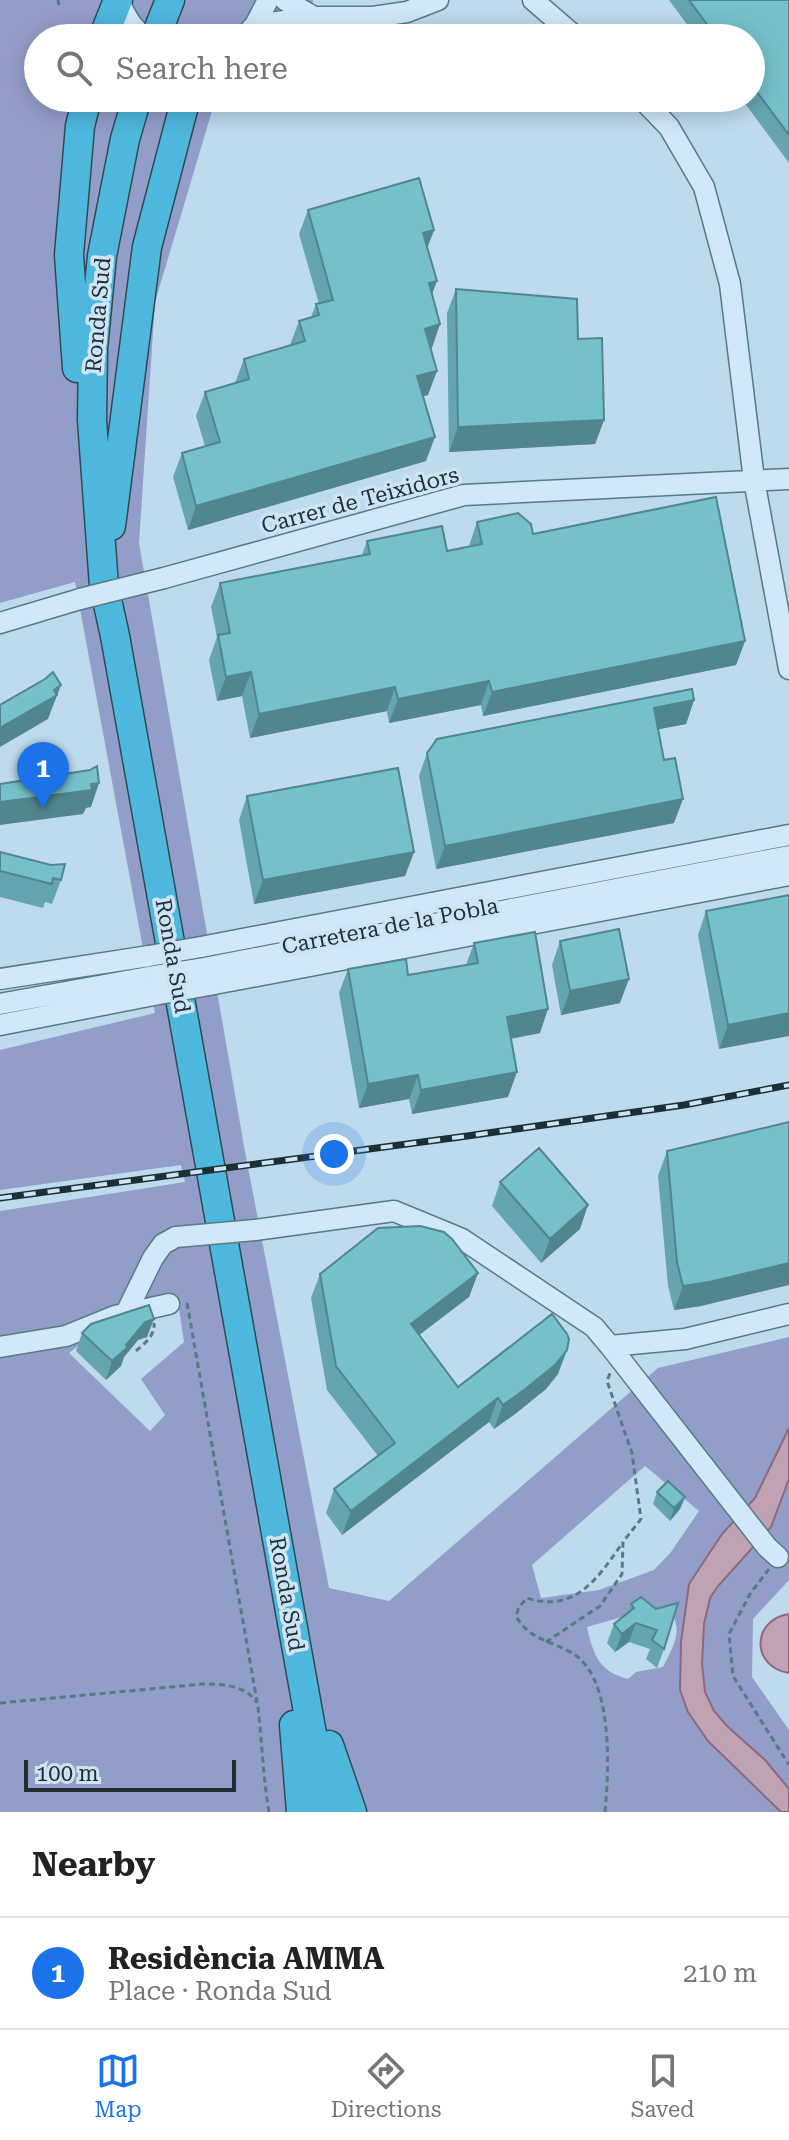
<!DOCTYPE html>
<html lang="en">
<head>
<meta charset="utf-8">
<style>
  body { margin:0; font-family:"Roboto Serif",serif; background:#f6f6f6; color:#222 }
  .scale { position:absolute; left:24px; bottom:20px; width:212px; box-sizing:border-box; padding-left:8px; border:4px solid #1c3034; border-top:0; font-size:22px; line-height:28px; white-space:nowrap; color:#1c3034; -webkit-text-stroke:6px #cee4f5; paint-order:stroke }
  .you { position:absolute; left:334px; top:1154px; width:28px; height:28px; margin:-20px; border:6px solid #fff; border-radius:50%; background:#1a73e8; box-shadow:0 0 0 12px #1a73e833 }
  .badge { display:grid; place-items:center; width:52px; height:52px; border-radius:50%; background:#1a73e8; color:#fff; font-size:26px; font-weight:700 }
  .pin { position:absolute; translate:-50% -66px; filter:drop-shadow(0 2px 4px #0008) }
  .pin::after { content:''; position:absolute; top:42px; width:28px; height:24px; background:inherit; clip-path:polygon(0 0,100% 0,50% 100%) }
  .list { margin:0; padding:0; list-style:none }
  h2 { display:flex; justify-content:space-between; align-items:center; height:104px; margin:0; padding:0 32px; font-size:34px }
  h2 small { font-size:26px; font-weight:400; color:#767676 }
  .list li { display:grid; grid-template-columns:52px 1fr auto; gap:24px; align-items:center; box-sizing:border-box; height:112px; padding:0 32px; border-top:2px solid #e0e0e0 }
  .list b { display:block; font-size:30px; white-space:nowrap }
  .list p { margin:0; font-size:26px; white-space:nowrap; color:#767676 }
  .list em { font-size:26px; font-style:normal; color:#767676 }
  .icon { flex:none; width:44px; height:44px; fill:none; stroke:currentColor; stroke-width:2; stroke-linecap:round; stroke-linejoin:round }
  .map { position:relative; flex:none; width:789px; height:1812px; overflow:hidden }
  .search { position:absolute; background:#fff; box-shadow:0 4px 20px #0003; left:24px; right:24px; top:24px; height:88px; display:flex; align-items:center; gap:20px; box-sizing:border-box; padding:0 28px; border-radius:44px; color:#767676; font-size:30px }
  .sheet { height:216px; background:#fff }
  nav { display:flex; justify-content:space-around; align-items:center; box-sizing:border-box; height:112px; border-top:2px solid #e0e0e0; background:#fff; font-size:22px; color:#767676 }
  nav a { display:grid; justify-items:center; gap:4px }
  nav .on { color:#1a73e8 }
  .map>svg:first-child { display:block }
  .green { fill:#939dca; fill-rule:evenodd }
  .water { fill:#bfa2b3; stroke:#8c697c; stroke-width:2 }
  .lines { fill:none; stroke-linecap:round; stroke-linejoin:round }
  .minor-casing { stroke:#577a85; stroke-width:23 }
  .highway-casing { stroke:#2c4c52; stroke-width:31 }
  .path { stroke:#577a85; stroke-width:3; stroke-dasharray:6 4; stroke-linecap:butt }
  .minor { stroke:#d1e8f8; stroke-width:20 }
  .highway { stroke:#4eb7dd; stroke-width:28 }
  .rail-casing { stroke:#1c3034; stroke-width:7 }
  .rail { stroke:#cee4f5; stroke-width:4; stroke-dasharray:12; stroke-linecap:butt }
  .minor-bridge-casing { stroke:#577a85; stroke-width:23; stroke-linecap:butt }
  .minor-bridge { stroke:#d1e8f8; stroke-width:20 }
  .wall { fill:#64a5af }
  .shaded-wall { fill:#51868e }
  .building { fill:#74c0cb; stroke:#51868e; stroke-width:2 }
  .labels { text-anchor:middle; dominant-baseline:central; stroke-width:7; stroke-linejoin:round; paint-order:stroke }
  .street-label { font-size:22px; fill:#1c3034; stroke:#cee4f5 }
</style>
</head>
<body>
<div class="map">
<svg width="789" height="1812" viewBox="0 0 789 1812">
  <rect width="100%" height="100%" fill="#bedaed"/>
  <!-- green -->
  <path class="green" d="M0,0h313l-5,37 -3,1h-267v60h187l-13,13 -57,191 -16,241 106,609 84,436 60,13 269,-233 131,-31v91l-34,70 -33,36 -33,50 -8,58 -1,48 73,93 28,29h-781v-601l185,-29 -4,-17 -181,25v-140l155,-37 -80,-431 -75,21zM179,1309l5,33 -43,37 24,36 -15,16 -81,-78 20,-16zM645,1466l54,45 -28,41 -17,18 -55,20 -58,8 -9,-33zM672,1614c11,18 0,35 -9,53l-27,5 -8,7c-29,-7 -35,-25 -41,-52l42,-12z
    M789,1479v101l-36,39 -1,58 37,53v59l-23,-28 -39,-35 -13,-15 -9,-19 -3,-28 1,-36 7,-30 8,-12 53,-59z"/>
  <!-- water -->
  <path class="water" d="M789,1428v51l-18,48 -53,59 -8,12 -6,26 -2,40 3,28 9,19 13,15 39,35 23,28v23h-8l-73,-71 -20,-29 -8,-22 1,-48 8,-58 33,-50 33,-36z
    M789,1614v59c-38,-6 -38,-53 0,-59z"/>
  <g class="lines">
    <defs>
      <path id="minor" d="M119,0c6,16 13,28 27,38
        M285,0l29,17
        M533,0l44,38
        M255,25l59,-8h59l34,-5 31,-12
        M243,38l12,-13 13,-25
        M641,98l28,29 35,60 26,97 24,196 35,189
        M164,578l300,-83 325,-16
        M0,623l80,-24
        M201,947l588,-112
        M204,968l585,-112
        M0,979l149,-23
        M209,985l580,-110
        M0,1004l154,-28
        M0,1025l159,-31
        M255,1230l139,-19 68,28 132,88 16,19 75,-7 104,-25
        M126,1313l27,-55 10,-14 13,-7
        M610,1346l157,201 11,10
        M0,1347l66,-11 49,-20 54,-12"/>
      <path id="highway" d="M103,38l15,-38
        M155,38l15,-38
        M137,98l-12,41 -23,117 -9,93 -1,71 12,166 11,50 211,1176
        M77,368l-8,-113 11,-129 7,-28
        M111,526l36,-279 39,-149
        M294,1725l7,87
        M329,1745l23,67"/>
    </defs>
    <!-- minor casing -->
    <use href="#minor" class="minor-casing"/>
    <!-- highway casing -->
    <use href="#highway" class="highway-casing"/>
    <!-- path -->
    <path class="path" d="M58,0l1,5
      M187,1303l71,404c4,35 5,70 11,105
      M136,1351c9,-8 19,-15 18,-28
      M769,1569l-19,25 -21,40 4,42 56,89
      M546,1642l54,-36 22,-32 1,-32 18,-23 -9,-66 -25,-72 3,-8
      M0,1703l203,-19c18,0 44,1 54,19
      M605,1812c4,-41 9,-135 -33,-159 -22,-13 -43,-13 -56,-37l3,-9 8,-9c48,16 72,-21 96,-56"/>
    <!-- minor -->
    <use href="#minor" class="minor"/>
    <!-- highway -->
    <use href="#highway" class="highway"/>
    <defs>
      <path id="rail" d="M0,1198l460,-61 224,-32 105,-20"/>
    </defs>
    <!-- rail casing -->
    <use href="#rail" class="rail-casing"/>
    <!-- rail -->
    <use href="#rail" class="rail"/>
    <defs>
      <path id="minor-bridge" d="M80,599l84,-21
        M149,956l52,-9
        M154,976l50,-8
        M159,994l50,-9
        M176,1237l79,-7"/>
    </defs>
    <!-- minor-bridge casing -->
    <use href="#minor-bridge" class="minor-bridge-casing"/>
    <!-- minor-bridge -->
    <use href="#minor-bridge" class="minor-bridge"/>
  </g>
  <!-- wall -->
  <path class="wall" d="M669,0h120v163l-48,-65h10v-60h-54z
    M308,210l126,20 -7,18 5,46 8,30 -9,24 -3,47 -5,1 3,65 -238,69 -15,-53 9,-24 23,-7 -9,-30 9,-24 30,-9 9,-24 46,-14 9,-24 12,-4 5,-13h3l-20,-70z
    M456,289l122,50 26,81 -9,24 -146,8 -2,-139z
    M477,522l56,12 212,107 -9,24 -253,51 -2,-11 -92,18 -2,-12 -137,27 -8,-42 -25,5 -8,-41 8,-23 -6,-30 9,-24 142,-28 5,-14 80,10 22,-5z
    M694,700l-8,24 -28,5 16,94 -238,46 -17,-93 8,-23z
    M247,796l167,56 -9,24 -151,28 -15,-84z
    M0,852l61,28 -9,24 -7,-2 -2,6 -43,-11z
    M789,895l-70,154 -21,-114 8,-24z
    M560,941l60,62 -59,12 -9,-50z
    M474,943l66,90 -29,6 -3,58 -96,17 -3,-15 -50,9 -20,-115 9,-24 60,6 58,-10z
    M667,1151l34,155 -27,4 -6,-24 -10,-110z
    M500,1182l80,47 -39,34 -49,-57z
    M478,1273l-9,24 -50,38 39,52 100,-13 -12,15 -31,25 -21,15 -5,-7 -147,113 -16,-22 8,-24 44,-33 -51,-66 -16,-92 9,-24z
    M82,1333l65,4 -9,3 -14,17 -3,9 -15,14 -30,-29z
    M657,1492l28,5 -5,12 -10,12 -17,-17z
    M631,1604l25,5 8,40 -7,19 -11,-9 4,-10 -21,-7 -14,10 -8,-9 7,-19 14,-10z"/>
  <!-- shaded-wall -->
  <path class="shaded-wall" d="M434,230l-9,24 -2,-21z
    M437,281l-9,24 1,-22z
    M440,324l-8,24 -16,5 9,-24z
    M437,371l-9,24 -19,5 8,-24z
    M604,420l-9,24 -146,8 9,-25z
    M435,437l-9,24 -238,69 8,-24z
    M745,641l-9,24 -253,51 9,-24z
    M251,672l-9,24 -25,5 9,-24z
    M489,681l-8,24 -92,18 9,-24z
    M61,685l-13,34 -48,28v-19z
    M395,687l-8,24 -137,27 9,-24z
    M694,700l-8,24 -41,8 9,-24z
    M99,783l-8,24 -5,1 -3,6 -83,11v-23z
    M683,799l-9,24 -238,46 9,-23z
    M414,852l-9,24 -151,28 9,-24z
    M629,979l-9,24 -59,12 9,-24z
    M548,1009l-8,24 -42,8 9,-24z
    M789,1013v23l-70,13 9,-24z
    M517,1072l-9,25 -96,17 9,-24z
    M418,1075l-9,24 -50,9 9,-24z
    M588,1205l-8,24 -39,34 9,-24z
    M789,1263v22l-88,21 -27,4 9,-24z
    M478,1273l-9,24 -67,51 9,-24z
    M154,1319l-7,18 -9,3 -14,17 -3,9 -15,14 6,-19 33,-39z
    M567,1350l-9,24 -12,15 -31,25 -21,15 9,-24z
    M498,1398l-9,24 -147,113 9,-24z
    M685,1497l-5,12 -10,12 4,-13z
    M636,1623l-7,19 -14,10 7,-18z"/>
  <!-- building -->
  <path class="building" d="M689,0h100v135l-38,-51v-46h-34z
    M419,178l15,52 -11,3 14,48 -8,2 11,41 -15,5 12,42 -20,5 18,61 -239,69 -14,-53 38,-11 -15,-50 44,-13 -5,-20 61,-18 -6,-20 20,-6 -3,-11 17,-4 -25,-90z
    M456,289l121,10 1,40 24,-1 2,82 -146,7z
    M716,497l29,144 -253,51 -3,-11 -91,18 -3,-12 -136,27 -8,-42 -25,5 -8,-42 12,-2 -10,-50 150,-29 -3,-13 75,-15 5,25 35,-7 -5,-22 41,-9 13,11 2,10z
    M53,672l8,13 -7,5 3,5 -57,33v-23l45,-26z
    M692,689l2,11 -40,8 10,52 11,-2 8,41 -238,47 -18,-93 10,-14z
    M97,766l2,17 -8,1 1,6 -92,12v-18l90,-14z
    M398,768l16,84 -151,28 -16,-84z
    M0,852l51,13 14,-1 -4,16 -8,-2 -1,6 -52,-13z
    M789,895v118l-61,12 -22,-114z
    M619,929l10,50 -59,12 -10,-50z
    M535,932l13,77 -41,8 10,55 -96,18 -3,-15 -50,9 -20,-115 58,-10 2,16 70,-12 -4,-20z
    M789,1122v141l-80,19 -26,4 -6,-24 -10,-111z
    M539,1148l49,57 -38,34 -50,-57z
    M420,1226l24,6 8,7 26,34 -67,51 47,63 94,-73 15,20 2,5 -2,11 -12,15 -31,25 -21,15 -5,-7 -147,113 -17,-22 61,-46 -59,-77 -16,-92 58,-46z
    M149,1305l5,14 -9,3 -19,23 2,2 -16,14 -30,-28 9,-9z
    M668,1481l17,16 -11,11 -17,-16z
    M641,1597l15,12 22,-6 -14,46 -12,-9 5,-10 -21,-7 -14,11 -8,-10 20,-16 -3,-4z"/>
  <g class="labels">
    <!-- street labels -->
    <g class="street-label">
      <text transform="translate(98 315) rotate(-85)">Ronda Sud</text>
      <text transform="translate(360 500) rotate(-15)">Carrer de Teixidors</text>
      <text transform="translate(390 926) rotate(-11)">Carretera de la Pobla</text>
      <text transform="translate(173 956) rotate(80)">Ronda Sud</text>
      <text transform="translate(287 1594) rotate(80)">Ronda Sud</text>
    </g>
  </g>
</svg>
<div class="scale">100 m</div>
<div class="you"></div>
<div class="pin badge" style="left:43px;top:808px">1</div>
<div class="search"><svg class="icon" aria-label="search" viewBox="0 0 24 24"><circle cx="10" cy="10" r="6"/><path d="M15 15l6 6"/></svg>Search here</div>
</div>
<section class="sheet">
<h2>Nearby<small></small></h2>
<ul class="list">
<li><span class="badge">1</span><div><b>Residència AMMA</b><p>Place · Ronda Sud</p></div><em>210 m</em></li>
</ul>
</section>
<nav>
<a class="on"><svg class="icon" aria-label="map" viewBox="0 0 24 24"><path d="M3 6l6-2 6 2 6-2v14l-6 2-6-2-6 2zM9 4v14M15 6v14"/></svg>Map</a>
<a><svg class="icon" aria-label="directions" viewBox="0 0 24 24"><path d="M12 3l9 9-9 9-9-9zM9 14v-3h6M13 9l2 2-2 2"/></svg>Directions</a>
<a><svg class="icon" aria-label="saved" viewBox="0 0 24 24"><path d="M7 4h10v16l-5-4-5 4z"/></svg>Saved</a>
</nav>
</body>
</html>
